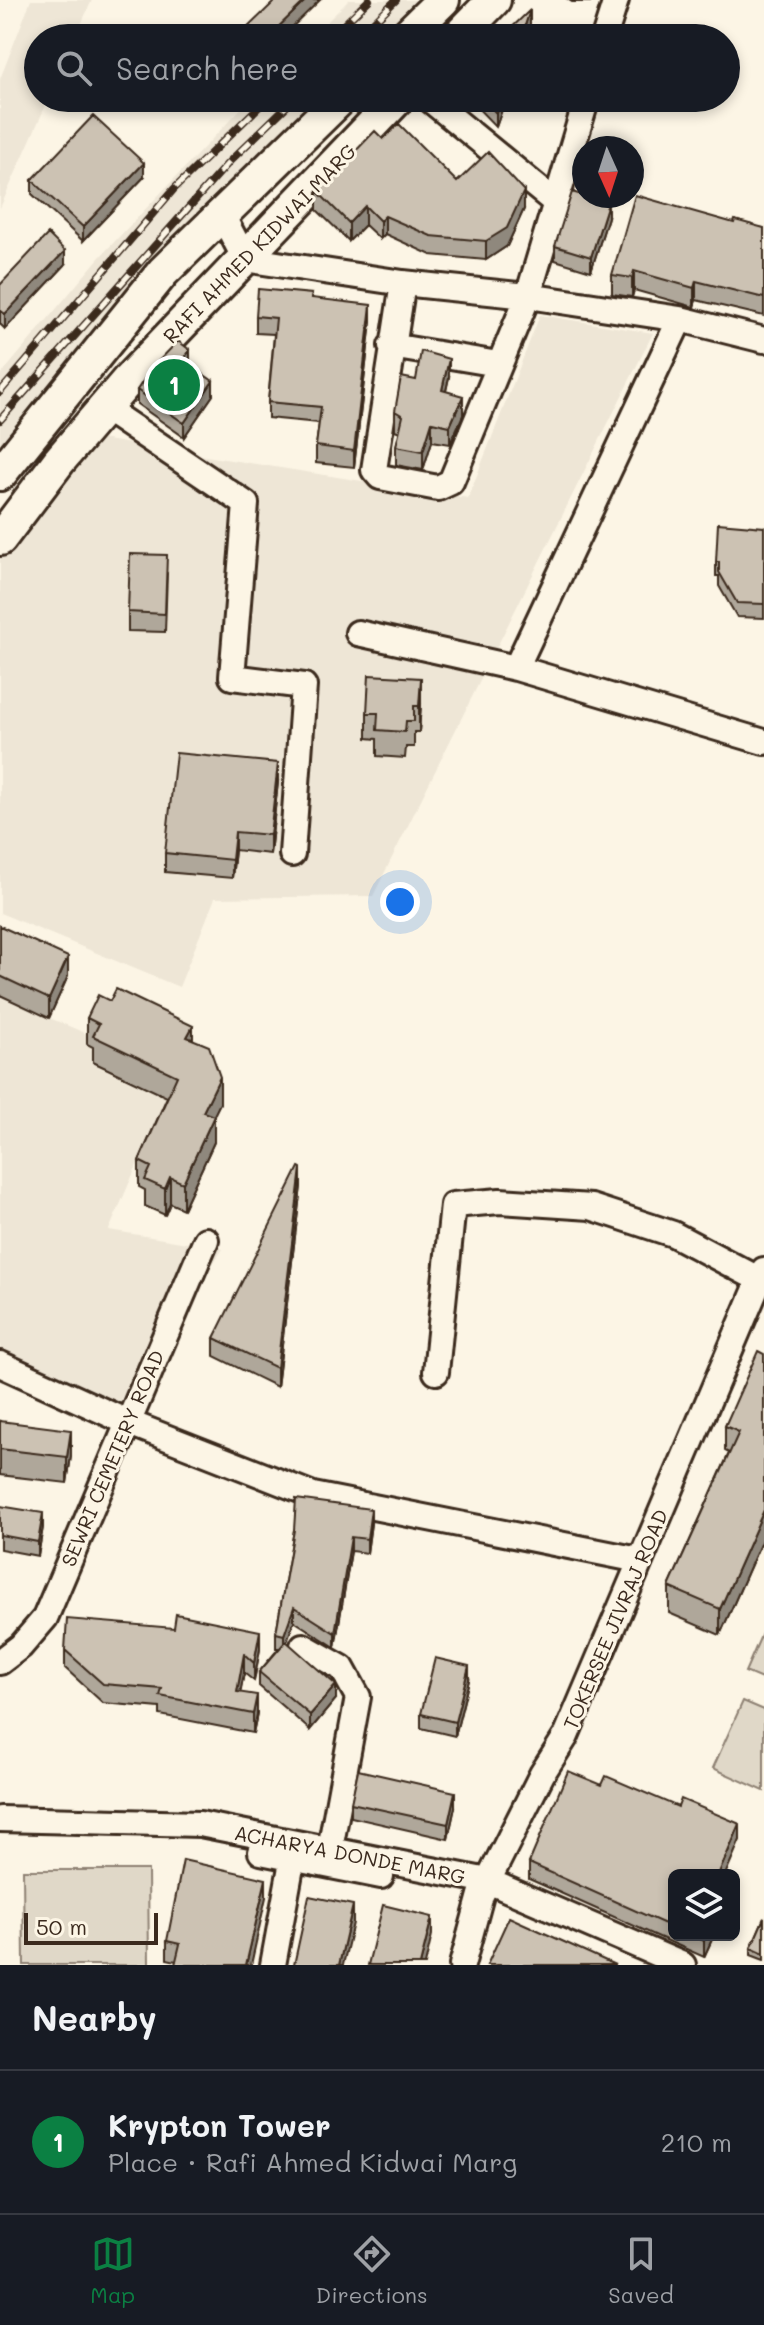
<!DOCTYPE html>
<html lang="en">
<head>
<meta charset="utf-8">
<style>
  body { margin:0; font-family:Mali,sans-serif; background:#242831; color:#f1f3f6 }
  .controls { position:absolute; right:24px; bottom:24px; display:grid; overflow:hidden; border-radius:12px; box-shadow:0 4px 12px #0003 }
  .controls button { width:72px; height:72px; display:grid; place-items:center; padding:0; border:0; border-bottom:2px solid #363941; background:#171b24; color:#f1f3f6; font:40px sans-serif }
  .compass { position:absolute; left:572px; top:136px; width:72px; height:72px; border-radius:50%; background:#171b24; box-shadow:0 4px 12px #0003; rotate:177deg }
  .scale { position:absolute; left:24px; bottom:20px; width:134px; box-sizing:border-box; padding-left:8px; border:4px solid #3b2a1e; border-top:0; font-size:22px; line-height:28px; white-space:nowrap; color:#3b2a1e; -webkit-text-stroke:6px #fcf5e5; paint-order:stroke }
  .you { position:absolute; left:400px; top:902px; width:28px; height:28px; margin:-20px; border:6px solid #fff; border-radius:50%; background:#1a73e8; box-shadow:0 0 0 12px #1a73e833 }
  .badge { display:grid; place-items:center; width:52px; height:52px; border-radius:50%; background:#0b8043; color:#fff; font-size:26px; font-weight:700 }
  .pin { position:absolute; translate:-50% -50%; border:4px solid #fff; box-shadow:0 2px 8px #0006 }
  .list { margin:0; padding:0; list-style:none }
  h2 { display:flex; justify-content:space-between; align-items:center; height:104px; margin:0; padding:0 32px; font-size:34px }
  h2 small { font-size:26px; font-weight:400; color:#9ea1a6 }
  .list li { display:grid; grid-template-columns:52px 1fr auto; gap:24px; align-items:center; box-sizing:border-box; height:144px; padding:0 32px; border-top:2px solid #363941 }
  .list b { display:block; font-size:30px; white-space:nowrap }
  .list p { margin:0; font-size:26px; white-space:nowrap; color:#9ea1a6 }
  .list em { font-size:26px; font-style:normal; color:#9ea1a6 }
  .icon { flex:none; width:44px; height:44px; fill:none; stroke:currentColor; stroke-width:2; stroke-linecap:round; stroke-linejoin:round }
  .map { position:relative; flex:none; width:764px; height:1965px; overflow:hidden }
  .search { position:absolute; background:#171b24; box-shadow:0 4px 12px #0003; left:24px; right:24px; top:24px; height:88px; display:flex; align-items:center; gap:20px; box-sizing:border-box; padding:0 28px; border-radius:44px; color:#9ea1a6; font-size:30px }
  .sheet { height:248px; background:#171b24 }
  nav { display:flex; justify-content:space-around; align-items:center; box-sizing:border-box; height:112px; border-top:2px solid #363941; background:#171b24; font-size:22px; color:#9ea1a6 }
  nav a { display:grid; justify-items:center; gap:4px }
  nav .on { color:#0b8043 }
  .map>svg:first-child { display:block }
  .built { fill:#eee6d6 }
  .green { fill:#e0d8c8; stroke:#8e8173; stroke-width:2 }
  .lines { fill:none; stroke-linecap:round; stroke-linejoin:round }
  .minor-casing { stroke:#3b2a1e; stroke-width:30 }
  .major-casing { stroke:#3b2a1e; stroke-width:38 }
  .minor { stroke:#fcf5e5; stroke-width:24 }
  .major { stroke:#fcf5e5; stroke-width:32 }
  .rail-casing { stroke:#3b2a1e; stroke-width:8 }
  .rail { stroke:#fcf5e5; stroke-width:5; stroke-dasharray:15; stroke-linecap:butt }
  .wall { fill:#afa79a; stroke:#3b2a1e; stroke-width:2 }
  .shaded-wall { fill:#8f887d; stroke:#3b2a1e; stroke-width:2 }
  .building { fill:#ccc2b3; stroke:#3b2a1e; stroke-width:2 }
  .labels { text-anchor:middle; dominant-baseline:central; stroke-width:6; stroke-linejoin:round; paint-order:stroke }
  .street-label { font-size:20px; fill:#3b2a1e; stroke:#fcf5e5 }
</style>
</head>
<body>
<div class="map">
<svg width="764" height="1965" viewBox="0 0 764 1965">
  <rect width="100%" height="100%" fill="#fcf5e5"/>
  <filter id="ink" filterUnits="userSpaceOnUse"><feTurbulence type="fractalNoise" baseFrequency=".0125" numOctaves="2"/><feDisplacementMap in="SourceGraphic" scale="16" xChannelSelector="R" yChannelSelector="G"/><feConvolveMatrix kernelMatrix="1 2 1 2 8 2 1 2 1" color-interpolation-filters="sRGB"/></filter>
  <g filter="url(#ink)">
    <!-- built -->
    <path class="built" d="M31,0h61l-17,38h-37v60h11l-49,110v-129z
      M349,0h79l-39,38h-78z
      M251,98h77l-210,206 -118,141v-69l99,-118z
      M540,315l113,18 -280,563 -158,2 -36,89 -179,-74v-358l88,-118 380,61z
      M0,997l85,36 14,34 67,31 -57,132 114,19 -105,154 -118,-54z"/>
    <!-- green -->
    <path class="green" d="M764,1629v51l-19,-8z
      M743,1701l21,9v81l-51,-23z
      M148,1870l1,95h-125l-1,-95z"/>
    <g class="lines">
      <defs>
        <path id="minor" d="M604,38l12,-38
          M428,98l128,105
          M221,213l24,46 158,24 125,13 152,23 84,21
          M403,283l-29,187 6,7 58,11 13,-6 77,-186 59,-198
          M391,346l107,18
          M104,408l142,96 -14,173 72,9 -12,168
          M358,633l158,35 248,74
          M516,668l164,-349
          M0,1364l127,58 186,73 326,65
          M436,1372l17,-167 47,-4 91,6 82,27 91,48
          M303,1646l39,22 16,29 -28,152
          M0,1662l21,-16 24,-28 161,-378
          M0,1819l200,5 288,57 195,84
          M261,1852l120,24
          M273,1965l22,-120
          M462,1965l19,-70 61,-121 24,-38 198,-466"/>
        <path id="major" d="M404,38l39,-38
          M457,38l37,-38
          M0,474l163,-202 178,-174
          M0,539l59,-78 70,-82 269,-281"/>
      </defs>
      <!-- minor casing -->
      <use href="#minor" class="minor-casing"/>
      <!-- major casing -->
      <use href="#major" class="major-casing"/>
      <!-- minor -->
      <use href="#minor" class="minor"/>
      <!-- major -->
      <use href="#major" class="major"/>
      <defs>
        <path id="rail" d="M330,38l39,-38
          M357,38l39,-38
          M0,392l174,-203 94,-91
          M0,420l230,-259 65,-63"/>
      </defs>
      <!-- rail casing -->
      <use href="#rail" class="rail-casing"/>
      <!-- rail -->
      <use href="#rail" class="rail"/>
    </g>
    <!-- wall -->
    <path class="wall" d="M569,0h23l-1,2h-19z
      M468,98h38l-10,29z
      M383,139l74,43 67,27 -17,37 -21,14 -55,-5 -46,-21 -5,5 -15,-14 -16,16 -32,-31v-19z
      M144,177l-61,64 -51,-47v-14z
      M608,217l-17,54 -36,-11v-14z
      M734,223l30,5v88l-68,-16 -2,7 -60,-17 -2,7 -20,-3v-19z
      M65,265l-60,64 -5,-5v-39z
      M312,298l59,23 -17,146 -38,-4v-17l3,-23 -51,-5v-16l6,-68 -18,-1v-17z
      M190,365l23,30 -29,42 -47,-33v-14z
      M449,377l-3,14 17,24 -13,29 -18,-3 -9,29 -27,-5v-19l4,-14 -5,-2v-19z
      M764,527v91l-27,-1 -18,-31v-10h-3v-14z
      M167,574l-2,58 -37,-1v-19z
      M421,704l-2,28h-5v15h-8l-1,11 -28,-2v-17l-10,-1v-25z
      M278,782l-8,72 -35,-4 -3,28 -67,-6v-19z
      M0,926l68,50 -19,42 -49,-23z
      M87,1018l106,21 27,64 -7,13 1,26 -31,67 -13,-6 -5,12 -20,-9v-16l-6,-3v-26l28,-64 -74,-35v-15l-6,-3z
      M301,1186l-24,201 -63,-31v-18z
      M764,1354v181l-44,100 -51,-22v-26l60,-134 -4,-2v-25z
      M0,1421l71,35 -4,27 -67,-8z
      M0,1506l43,21 -5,29 -38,-7z
      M371,1523l-4,30 -16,-2 -16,96 -41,-26 -8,21 50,57 -26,31 -51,-44v-14l20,-24h-3v-15l18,-103z
      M260,1649l-6,32 -10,-8 -4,19 17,22 -4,19 -93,-18v-7l-57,-5 -38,-35v-18z
      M469,1680l-14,56 -34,-8v-14z
      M351,1803l104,4 -7,32 -97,-22z
      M740,1840l-66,35v60h40l-10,22 -175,-78v-16z
      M266,1897l-90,64 -9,-2v-18z
      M764,1918v42l-13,-5v-7z"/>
    <!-- shaded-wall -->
    <path class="shaded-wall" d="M306,0h14l-39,38h-14z
      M530,10v14l-5,14h-4z
      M501,98h5l-10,29v-14z
      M144,163v14l-61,64v-14z
      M524,191v18l-17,37 -21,14v-19z
      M608,203v14l-17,54v-14z
      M365,206v19l-16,16v-18z
      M385,216v18l-5,5v-18z
      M65,251v14l-60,64v-15z
      M634,271v19l-2,7v-19z
      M696,281v19l-2,7v-19z
      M371,305v16l-17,146v-16z
      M190,350v14l-7,10v-14z
      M449,359v18l-7,31v-18z
      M213,381v14l-29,42v-14z
      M463,396v19l-13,29v-18z
      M432,422v19l-9,29v-19z
      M421,678v26l-2,28v-26z
      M278,763v19l-8,72v-19z
      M235,832v18l-3,28v-18z
      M68,957v19l-19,42v-19z
      M193,1026v25l-6,-14z
      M220,1077v26l-17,35v-26z
      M214,1116v26l-31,67v-26z
      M301,1168v18l-24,201v-19z
      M170,1177v26l-5,12v-26z
      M71,1430v26l-4,27v-26z
      M371,1509v14l-4,30v-14z
      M764,1510v25l-44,100v-26z
      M43,1513v14l-5,29v-14z
      M351,1537v14l-16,96v-14z
      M294,1607v14l-10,29v-15z
      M260,1631v18l-6,32v-18z
      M244,1654v19l-7,37v-18z
      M469,1666v14l-14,56v-14z
      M336,1685v14l-26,31v-15z
      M257,1695v19l-4,19v-19z
      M455,1792v15l-7,32v-15z
      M740,1824v16l-15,35h-7z
      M266,1879v18l-15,68h-5z
      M353,1905v18l-10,42h-4z
      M432,1917v18l-7,30h-5z
      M707,1935h7l-10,22v-16z"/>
    <!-- building -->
    <path class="building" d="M276,0h30l-39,38h-20l-5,-5z
      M530,10l-9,28h-20z
      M482,98h19l-5,15z
      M93,116l51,47 -61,64 -51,-47z
      M399,124l58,58 31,-30 36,39 -17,37 -21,13 -55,-5 -46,-20 -5,5 -15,-15 -16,17 -32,-32 58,-60 8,8z
      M572,192l36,11 -17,54 -36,-11z
      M635,195l99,28 1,-3 29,8v70l-68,-17 -2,7 -60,-17 -2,7 -20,-3z
      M48,234l17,17 -60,63 -5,-4v-25z
      M258,289l54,5 -1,4 60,7 -17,146 -38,-5 5,-39 -53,-5 8,-84 -20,-2z
      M178,341l12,9 -7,10 30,21 -29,42 -47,-33 14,-21z
      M421,351l28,8 -7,31 21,6 -13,30 -18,-4 -9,29 -27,-5 7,-30 -8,-5 6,-34 15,3z
      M718,523l46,4v77l-27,-1 -18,-31v-10h-3z
      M130,554l37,1 -2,59 -37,-2z
      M369,675l52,3 -2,28h-5v15h-8l-1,11 -28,-2 1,-17h-11z
      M176,753l102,10 -8,72 -35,-3 -3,28 -67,-7z
      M0,926l68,31 -19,42 -49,-23z
      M116,989l77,37 -6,11 22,9 11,31 -17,35 11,4 -31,67 -13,-6 -5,12 -20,-9 6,-13 -12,-6 38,-85 -84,-40 6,-12 -12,-6 11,-23 12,6z
      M299,1167l2,1 -24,200 -63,-30z
      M758,1351l6,3v156l-44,99 -51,-22 70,-155 -14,-6z
      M0,1421l71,9 -4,27 -67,-8z
      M296,1499l75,10 -4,30 -16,-2 -16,96 -41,-26 -10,28 -8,-2 18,-103z
      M0,1506l43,7 -5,29 -38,-7z
      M176,1614l84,17 -6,32 -10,-9 -7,38 20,3 -4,19 -93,-18 2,-7 -59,-5 -38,-34 2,-31 107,9z
      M286,1641l50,44 -26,30 -51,-43z
      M435,1658l34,8 -14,56 -34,-8z
      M358,1770l97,22 -7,32 -97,-21z
      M568,1771l34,14 4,-9 72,31 3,-8 59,25 -22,51h-44v53l-145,-65z
      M183,1860l83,19 -20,86h-71l5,-21 -13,-3z
      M309,1896l44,9 -14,60h-45z
      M383,1905l49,12 -12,48h-52z
      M509,1917l106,48h-128z
      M764,1918v36l-13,-6z
      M691,1935h16l-3,6z"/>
  </g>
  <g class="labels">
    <!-- street labels -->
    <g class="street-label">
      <text transform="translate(259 243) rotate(-46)">RAFI AHMED KIDWAI MARG</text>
      <text transform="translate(112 1458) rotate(-67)">SEWRI CEMETERY ROAD</text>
      <text transform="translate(615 1619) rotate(-67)">TOKERSEE JIVRAJ ROAD</text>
      <text transform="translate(350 1854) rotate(11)">ACHARYA DONDE MARG</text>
    </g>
  </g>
</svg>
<div class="controls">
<button><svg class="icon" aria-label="layers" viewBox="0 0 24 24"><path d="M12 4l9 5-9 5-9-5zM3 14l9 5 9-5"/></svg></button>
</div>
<svg class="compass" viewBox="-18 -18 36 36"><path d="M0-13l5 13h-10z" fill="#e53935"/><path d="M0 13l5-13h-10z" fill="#9ea1a6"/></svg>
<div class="scale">50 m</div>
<div class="you"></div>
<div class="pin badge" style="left:174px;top:385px">1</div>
<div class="search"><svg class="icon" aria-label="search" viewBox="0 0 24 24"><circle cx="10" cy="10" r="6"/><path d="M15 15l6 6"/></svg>Search here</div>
</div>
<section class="sheet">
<h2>Nearby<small></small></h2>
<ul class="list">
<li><span class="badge">1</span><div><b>Krypton Tower</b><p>Place · Rafi Ahmed Kidwai Marg</p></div><em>210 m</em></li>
</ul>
</section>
<nav>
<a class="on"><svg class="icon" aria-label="map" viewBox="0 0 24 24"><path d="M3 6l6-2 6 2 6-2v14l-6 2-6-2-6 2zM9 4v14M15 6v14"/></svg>Map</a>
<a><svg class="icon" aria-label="directions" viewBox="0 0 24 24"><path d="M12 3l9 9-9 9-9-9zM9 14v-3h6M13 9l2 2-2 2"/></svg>Directions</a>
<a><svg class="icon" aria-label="saved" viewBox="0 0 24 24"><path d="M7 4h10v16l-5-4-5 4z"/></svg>Saved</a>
</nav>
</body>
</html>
